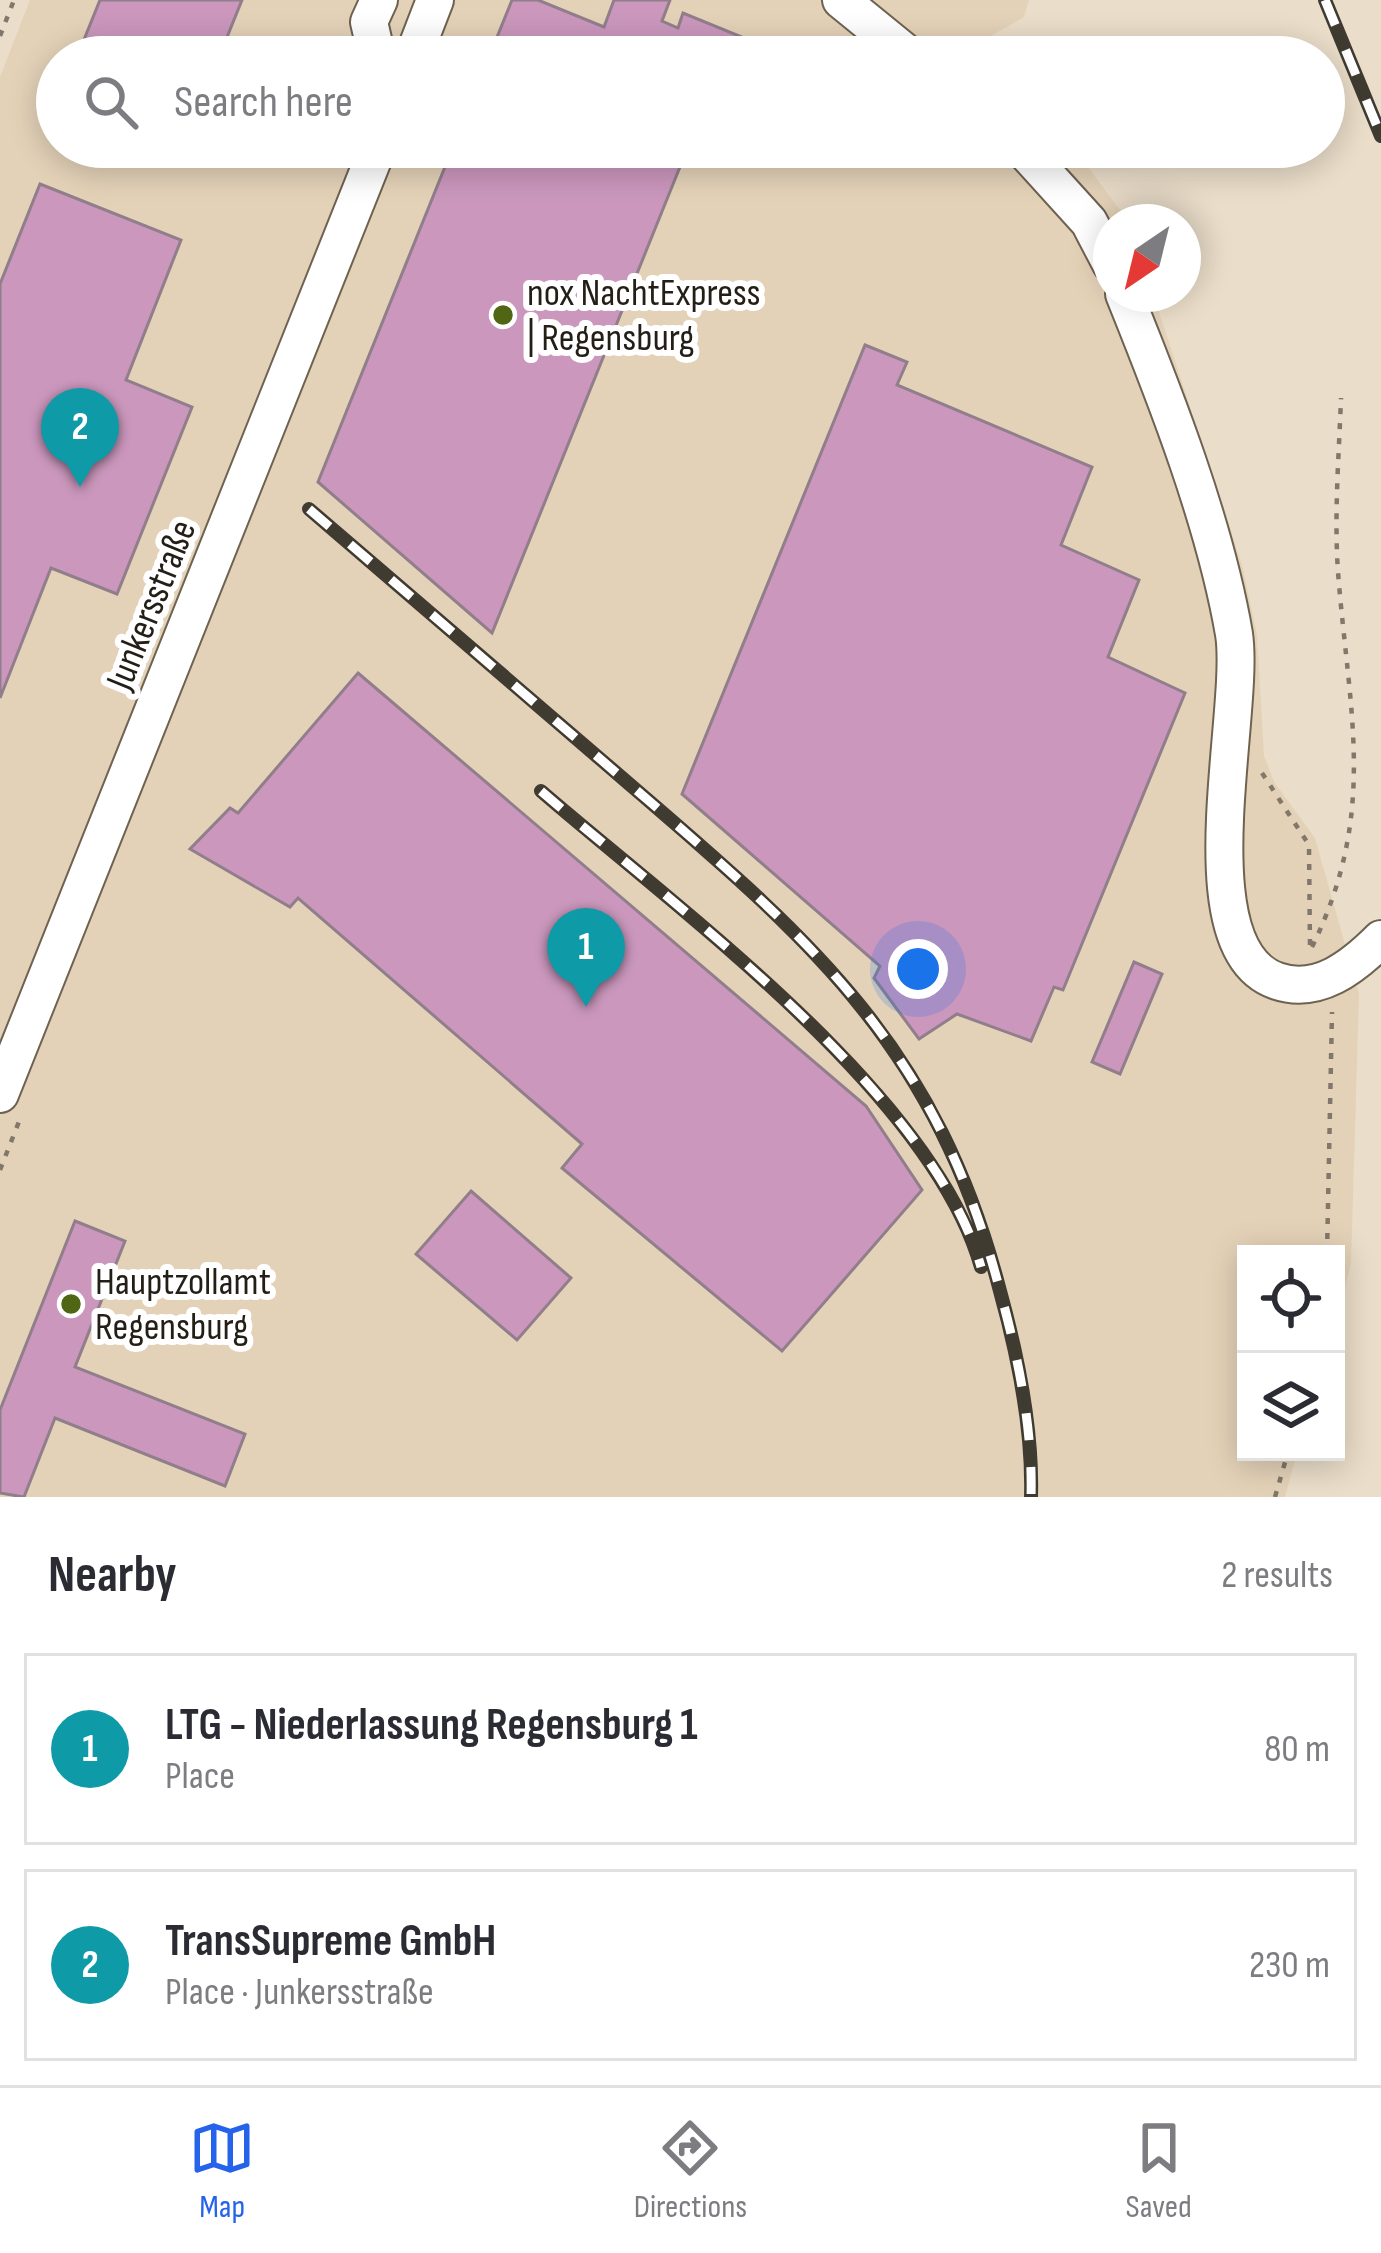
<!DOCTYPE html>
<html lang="en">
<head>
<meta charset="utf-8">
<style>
  body { margin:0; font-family:"Sofia Sans Condensed",sans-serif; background:#f2f2f3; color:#2b2b33 }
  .controls { position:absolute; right:36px; bottom:36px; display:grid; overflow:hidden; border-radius:0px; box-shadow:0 6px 30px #0003 }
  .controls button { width:108px; height:108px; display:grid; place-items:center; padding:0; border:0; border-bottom:3px solid #e1e1e2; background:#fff; color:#2b2b33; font:60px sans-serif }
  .compass { position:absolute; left:1093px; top:204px; width:108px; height:108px; border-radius:50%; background:#fff; box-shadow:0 6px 30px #0003; rotate:215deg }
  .you { position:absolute; left:918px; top:969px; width:42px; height:42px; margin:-30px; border:9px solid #fff; border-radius:50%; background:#1a73e8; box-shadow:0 0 0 18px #1a73e833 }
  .badge { display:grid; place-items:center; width:78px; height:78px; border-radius:50%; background:#2563eb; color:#fff; font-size:39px; font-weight:700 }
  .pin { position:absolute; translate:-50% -99px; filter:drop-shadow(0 3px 6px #0008) }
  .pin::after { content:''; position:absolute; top:63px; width:42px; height:36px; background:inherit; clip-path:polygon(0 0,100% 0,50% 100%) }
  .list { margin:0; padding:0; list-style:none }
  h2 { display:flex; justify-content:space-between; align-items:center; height:156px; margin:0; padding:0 48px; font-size:51px }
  h2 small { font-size:39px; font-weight:400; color:#7c7c81 }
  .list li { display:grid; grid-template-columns:78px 1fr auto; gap:36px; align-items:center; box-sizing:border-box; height:192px; margin:0 24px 24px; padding:0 24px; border:3px solid #e1e1e2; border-radius:0px }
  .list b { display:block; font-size:45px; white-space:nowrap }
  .list p { margin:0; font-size:39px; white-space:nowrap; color:#7c7c81 }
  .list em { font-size:39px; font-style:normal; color:#7c7c81 }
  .icon { flex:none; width:66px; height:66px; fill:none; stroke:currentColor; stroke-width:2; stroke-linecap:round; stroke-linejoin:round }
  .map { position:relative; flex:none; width:1381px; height:1497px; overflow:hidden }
  .search { position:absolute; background:#fff; box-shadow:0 6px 30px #0003; left:36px; right:36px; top:36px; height:132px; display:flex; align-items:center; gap:30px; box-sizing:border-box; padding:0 42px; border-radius:66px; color:#7c7c81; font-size:45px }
  .sheet { height:588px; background:#fff }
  nav { display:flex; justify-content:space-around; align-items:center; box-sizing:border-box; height:168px; border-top:3px solid #e1e1e2; background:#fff; font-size:33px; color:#7c7c81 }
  nav a { display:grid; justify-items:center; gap:6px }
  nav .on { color:#2563eb }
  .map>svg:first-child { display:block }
  .built { fill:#e4d2b8 }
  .building { fill:#cb97bd; stroke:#917e8b; stroke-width:3 }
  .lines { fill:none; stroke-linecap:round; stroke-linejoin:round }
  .minor-casing { stroke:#6e6251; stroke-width:40 }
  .path { stroke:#81786b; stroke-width:4.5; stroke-dasharray:6 9; stroke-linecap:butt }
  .minor { stroke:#fff; stroke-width:36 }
  .rail-casing { stroke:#403b31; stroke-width:14 }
  .rail { stroke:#fff; stroke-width:9; stroke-dasharray:27; stroke-linecap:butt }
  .poi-dot { fill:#506615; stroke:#fff; stroke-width:4.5 }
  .labels { text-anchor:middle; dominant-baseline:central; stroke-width:12; stroke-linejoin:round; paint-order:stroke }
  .poi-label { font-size:39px; fill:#231f17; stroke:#fff; text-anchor:start }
  .street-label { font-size:39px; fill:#231f17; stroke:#fff }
</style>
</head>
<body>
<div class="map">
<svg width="1381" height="1497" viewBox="0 0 1381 1497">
  <rect width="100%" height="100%" fill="#eaddc9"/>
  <!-- built -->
  <path class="built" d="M30,0h999l-5,17 -58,33 7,7h-916v90h1016l56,75h-18v72h42l89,271 15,70 7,121 10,26 41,56 44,156 -8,270 -15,53v-63h-90v198h51l-12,45h-1285v-1420z"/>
  <!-- building -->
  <path class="building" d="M100,0h142l-23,57h-142z
    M512,0h26l66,27 10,-27h56l-8,21 16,7 5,-15 76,31 -5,13h-265z
    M453,147h235l-196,486 -174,-151z
    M40,184l141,56 -55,140 66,27 -75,187 -66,-26 -51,130v-414z
    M865,345l42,17 -10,23 195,82 -31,78 78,35 -31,77 77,36 -122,297 -9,-3 -23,54 -74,-27 -38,25 -45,-61 6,-12 -198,-172z
    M358,673l508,433 56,84 -140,161 -220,-183 20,-24 -284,-246 -8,9 -100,-58 40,-41 8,5z
    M1134,962l28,12 -42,100 -28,-12z
    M471,1191l100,87 -54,62 -101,-86z
    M75,1221l50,20 -50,126 170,67 -20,52 -170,-68 -31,79 -24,-4v-83z"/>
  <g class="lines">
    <defs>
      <path id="minor" d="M379,0l-10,22 6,26 13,9
        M841,0l70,57
        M413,57l22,-57
        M1021,147l68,75 22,42
        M1124,294c42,104 91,229 110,340 12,78 -51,315 43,347 41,14 76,-14 104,-42
        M0,1094l378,-947"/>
    </defs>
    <!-- minor casing -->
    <use href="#minor" class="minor-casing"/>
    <!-- path -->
    <path class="path" d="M0,36l14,-36
      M940,41l19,16
      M1262,773l47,72 1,105
      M1312,947c66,-135 37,-233 26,-375 -4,-58 1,-117 3,-174
      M0,1170l20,-51
      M1327,1254l5,-242
      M1275,1497l13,-45"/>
    <!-- minor -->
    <use href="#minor" class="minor"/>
    <defs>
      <path id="rail" d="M1325,0l56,136
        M309,509c99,85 198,170 297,255 191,165 327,269 394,527 18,65 33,138 31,206
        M541,791c135,117 391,302 440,476"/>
    </defs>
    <!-- rail casing -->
    <use href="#rail" class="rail-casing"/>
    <!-- rail -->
    <use href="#rail" class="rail"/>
  </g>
  <!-- markers -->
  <g class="poi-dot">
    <circle cx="503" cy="315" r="12"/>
    <circle cx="71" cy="1304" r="12"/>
  </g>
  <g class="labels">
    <!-- poi labels -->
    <g class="poi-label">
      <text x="527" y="293">nox NachtExpress<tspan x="527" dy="45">| Regensburg</tspan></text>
      <text x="95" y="1282">Hauptzollamt<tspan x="95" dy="45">Regensburg</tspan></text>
    </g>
    <!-- street labels -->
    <g class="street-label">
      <text transform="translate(152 605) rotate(-68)">Junkersstraße</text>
    </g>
  </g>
</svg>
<div class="controls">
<button><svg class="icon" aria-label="locate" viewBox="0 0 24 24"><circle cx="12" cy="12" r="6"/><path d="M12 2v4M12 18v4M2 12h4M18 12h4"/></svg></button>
<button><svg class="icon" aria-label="layers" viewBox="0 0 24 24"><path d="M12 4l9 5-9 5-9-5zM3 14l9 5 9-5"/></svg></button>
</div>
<svg class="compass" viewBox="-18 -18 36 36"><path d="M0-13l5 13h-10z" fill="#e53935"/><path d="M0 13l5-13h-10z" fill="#7c7c81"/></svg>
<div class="you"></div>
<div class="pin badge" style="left:586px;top:1007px;background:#0f9aa8">1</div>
<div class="pin badge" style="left:80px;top:487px;background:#0f9aa8">2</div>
<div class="search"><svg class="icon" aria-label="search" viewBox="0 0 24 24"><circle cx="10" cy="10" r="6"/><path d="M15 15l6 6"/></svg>Search here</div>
</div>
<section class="sheet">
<h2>Nearby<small>2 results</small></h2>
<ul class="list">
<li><span class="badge" style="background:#0f9aa8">1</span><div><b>LTG - Niederlassung Regensburg 1</b><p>Place</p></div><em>80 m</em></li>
<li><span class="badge" style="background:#0f9aa8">2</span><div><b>TransSupreme GmbH</b><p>Place · Junkersstraße</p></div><em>230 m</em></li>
</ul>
</section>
<nav>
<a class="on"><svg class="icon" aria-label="map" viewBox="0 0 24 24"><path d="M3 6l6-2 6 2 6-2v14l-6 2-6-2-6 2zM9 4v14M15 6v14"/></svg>Map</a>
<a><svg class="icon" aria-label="directions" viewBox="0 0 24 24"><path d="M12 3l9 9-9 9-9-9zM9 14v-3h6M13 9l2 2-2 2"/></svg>Directions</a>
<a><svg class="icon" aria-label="saved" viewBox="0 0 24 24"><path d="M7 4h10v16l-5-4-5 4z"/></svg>Saved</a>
</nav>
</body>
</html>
